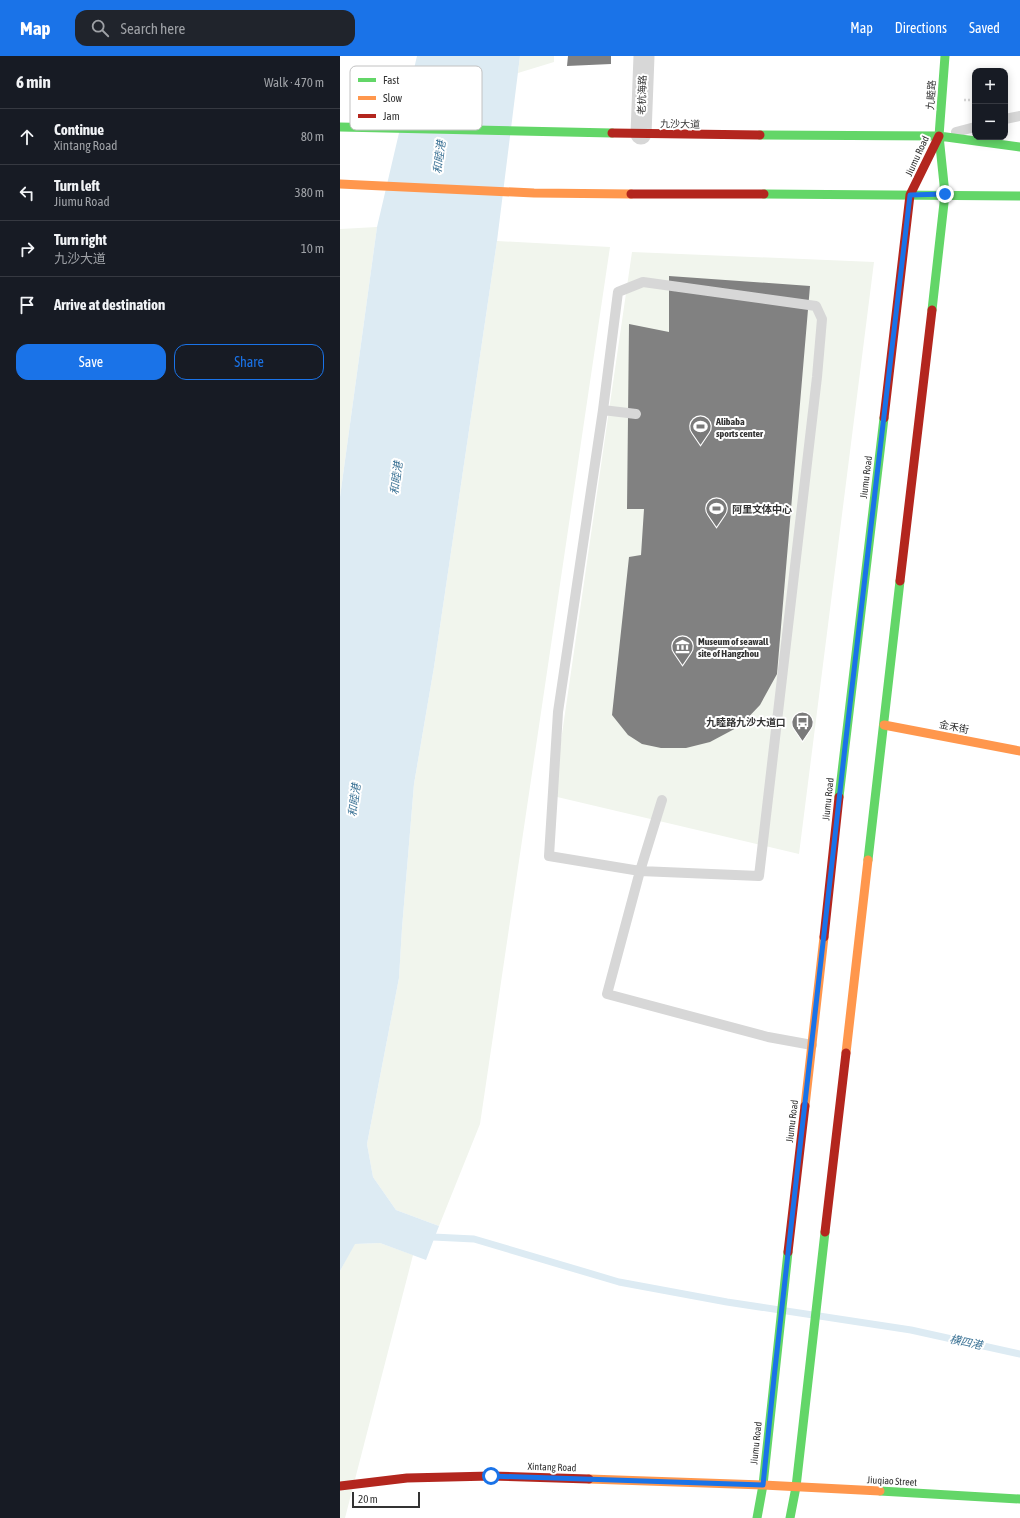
<!DOCTYPE html>
<html lang="en">
<head>
<meta charset="utf-8">
<style>
  body { margin:0; font-family:"Asap Condensed","Noto Sans SC",sans-serif; background:#20242c; color:#f1f3f6 }
  .controls { position:absolute; right:12px; top:12px; display:grid; overflow:hidden; border-radius:8px; box-shadow:0 2px 10px #0003 }
  .controls button { width:36px; height:36px; display:grid; place-items:center; padding:0; border:0; border-bottom:1px solid #363941; background:#171b24; color:#f1f3f6; font:20px sans-serif }
  .scale { position:absolute; left:12px; bottom:10px; width:68px; box-sizing:border-box; padding-left:4px; border:2px solid #333; border-top:0; font-size:11px; line-height:14px; white-space:nowrap; color:#333; -webkit-text-stroke:3px #fff; paint-order:stroke }
  .stop { position:absolute; width:12px; height:12px; margin:-9px; border:3px solid #1a73e8; border-radius:50%; background:#fff }
  .stop.end { background:#1a73e8; border-color:#fff; box-shadow:0 1px 4px #0008 }
  .list { margin:0; padding:0; list-style:none }
  h2 { display:flex; justify-content:space-between; align-items:center; height:52px; margin:0; padding:0 16px; font-size:17px }
  h2 small { font-size:13px; font-weight:400; color:#9ea1a6 }
  .list li { display:grid; grid-template-columns:26px 1fr auto; gap:12px; align-items:center; box-sizing:border-box; height:56px; padding:0 16px; border-top:1px solid #363941 }
  .list b { display:block; font-size:15px; white-space:nowrap }
  .list p { margin:0; font-size:13px; white-space:nowrap; color:#9ea1a6 }
  .list em { font-size:13px; font-style:normal; color:#9ea1a6 }
  .actions { display:flex; gap:8px; padding:12px 16px }
  .actions a { flex:1; padding:9px 0; border:1px solid #1a73e8; border-radius:12px; text-align:center; font-size:14px; color:#1a73e8 }
  .actions .main { background:#1a73e8; color:#fff }
  .icon { flex:none; width:22px; height:22px; fill:none; stroke:currentColor; stroke-width:2; stroke-linecap:round; stroke-linejoin:round }
  .map { position:relative; flex:none; width:680px; height:1462px; overflow:hidden }
  header { display:flex; align-items:center; gap:24px; box-sizing:border-box; height:56px; padding:0 20px; background:#1a73e8; color:#fff }
  header strong { font-size:19px }
  nav { display:flex; gap:22px; margin-inline-start:auto; font-size:14px }
  .search { width:280px; height:36px; background:#20242c; display:flex; align-items:center; gap:10px; box-sizing:border-box; padding:0 14px; border-radius:12px; color:#9ea1a6; font-size:15px }
  main { display:flex }
  aside { flex:1; background:#171b24 }
  .map>svg:first-child { display:block }
  .green { fill:#f1f5ed }
  .water { fill:#ddebf3 }
  .lines { fill:none; stroke-linecap:round; stroke-linejoin:round }
  .stream { stroke:#ddebf3; stroke-width:7 }
  .building { fill:#818181 }
  .path { stroke:#d6d6d6; stroke-width:2.5; stroke-dasharray:2 2; stroke-linecap:butt }
  .lane { stroke:#d7d7d7; stroke-width:10 }
  .street { stroke:#d7d7d7; stroke-width:21 }
  .fast { stroke:#63d668; stroke-width:9 }
  .slow { stroke:#ff974d; stroke-width:9 }
  .jam { stroke:#b3261e; stroke-width:9 }
  .route { stroke:#1a73e8; stroke-width:5 }
  .labels { text-anchor:middle; dominant-baseline:central; stroke-width:4; stroke-linejoin:round; paint-order:stroke }
  .street-label { font-size:10px; fill:#333; stroke:#fff }
  .poi-label { font-size:10px; font-weight:bold; fill:#333; stroke:#fff; text-anchor:start }
  .water-label { font-size:11px; font-style:italic; fill:#3f7597; stroke:#fff }
  .key { fill:#fff; stroke:#c2c2c2; stroke-width:1 }
  .key-label { font-size:11px; fill:#333 }
</style>
</head>
<body>
<header>
<strong>Map</strong>
<div class="search"><svg class="icon" aria-label="search" viewBox="0 0 24 24"><circle cx="10" cy="10" r="6"/><path d="M15 15l6 6"/></svg>Search here</div>
<nav><a>Map</a><a>Directions</a><a>Saved</a></nav>
</header>
<main>
<aside>
<h2>6 min<small>Walk · 470 m</small></h2>
<ul class="list">
<li><svg class="icon" aria-label="ahead" viewBox="0 0 24 24"><path d="M12 20V5M6 11l6-6 6 6"/></svg><div><b>Continue</b><p>Xintang Road</p></div><em>80 m</em></li>
<li><svg class="icon" aria-label="left" viewBox="0 0 24 24"><path d="M17 20v-9H6M10 6l-5 5 5 5"/></svg><div><b>Turn left</b><p>Jiumu Road</p></div><em>380 m</em></li>
<li><svg class="icon" aria-label="right" viewBox="0 0 24 24"><path d="M7 20v-9h11M14 6l5 5-5 5"/></svg><div><b>Turn right</b><p>九沙大道</p></div><em>10 m</em></li>
<li><svg class="icon" aria-label="arrive" viewBox="0 0 24 24"><path d="M6 21V4h12l-3 4 3 4H6"/></svg><div><b>Arrive at destination</b></div></li>
</ul>
<div class="actions"><a class="main">Save</a><a>Share</a></div>
</aside>
<div class="map">
<svg width="680" height="1462" viewBox="0 0 680 1462">
  <rect width="100%" height="100%" fill="#fff"/>
  <!-- green -->
  <path class="green" d="M180,0h34v6l-36,11z
    M37,171l-37,270v-268z
    M157,185l113,6 -130,877 -41,102 -43,-16 -23,-33 -6,-33 32,-166 3,-50 12,-144 20,-117z
    M292,196l242,10 -75,592 -246,-58z
    M40,1187l33,12 -68,263h-5v-247l14,-27z"/>
  <!-- water -->
  <path class="water" d="M77,0h103l-23,185 -63,426 -20,117 -12,144 -3,50 -32,166 6,33 23,33 43,16 -13,34 -46,-17 -25,1 -15,27v-774l37,-270z"/>
  <g class="lines">
    <!-- stream -->
    <path class="stream" d="M85,1179l8,2 41,2 145,43 108,20 184,28 109,24"/>
  </g>
  <!-- building -->
  <path class="building" d="M228,0h43v8l-44,2z
    M329,220l141,10 -33,388 -17,31 -20,21 -30,16 -24,6h-25l-19,-4 -14,-9 -16,-20 17,-158 12,-2 3,-46h-17l2,-185 40,8z"/>
  <g class="lines">
    <!-- path -->
    <path class="path" d="M624,44h11"/>
    <!-- lane -->
    <path class="lane" d="M665,63l15,-3
      M616,76l19,-5
      M263,354l-45,302 -9,144 91,15 119,5 58,-499 5,-58 -6,-13 -173,-24 -25,10 -15,118 33,4
      M322,744l-22,71 -33,123 161,43 44,8"/>
    <!-- street -->
    <path class="street" d="M301,78l3,-78"/>
    <!-- fast -->
    <path class="fast" d="M0,71l272,6
      M420,79l179,1 81,11
      M424,138l256,2
      M592,254l13,-116 -6,-58 6,-80
      M499,741l45,-379
      M528,804l32,-279
      M540,1435l140,8
      M417,1462l6,-33 25,-233
      M450,1462l6,-31 29,-255"/>
    <!-- slow -->
    <path class="slow" d="M0,128l194,9 97,1
      M544,669l136,26
      M506,997l22,-193
      M465,1050l19,-169
      M249,1423l174,6 117,6"/>
    <!-- jam -->
    <path class="jam" d="M272,77l148,2
      M291,138h133
      M544,362l26,-223 29,-59
      M560,525l32,-271
      M484,881l15,-140
      M485,1176l21,-179
      M448,1196l17,-146
      M0,1430l67,-8 84,-2 98,3"/>
  </g>
  <g class="lines">
    <!-- route -->
    <path class="route" d="M151,1420l272,9 11,-107 71,-631 65,-552 35,-1"/>
  </g>
  <!-- icons -->
  <defs>
    <symbol id="stadium-pin" viewBox="-11 -11 22 30"><path d="M0 17L-7.5 6A9.5 9.5 0 1 1 7.5 6Z" fill="#7a7a7a" stroke="#fff"/><path d="M0-5a6.5 5 0 1 0 0 10a6.5 5 0 1 0 0-10ZM-3.5-1.8h7v3.6h-7Z" fill="#fff"/></symbol>
    <symbol id="museum-pin" viewBox="-11 -11 22 30"><path d="M0 17L-7.5 6A9.5 9.5 0 1 1 7.5 6Z" fill="#7a7a7a" stroke="#fff"/><path d="M0-6L6-3V-2H-6V-3ZM-5-1h2V3h-2ZM-1-1h2V3h-2ZM3-1h2V3H3ZM-6 4H6V6H-6Z" fill="#fff"/></symbol>
    <symbol id="bus-pin" viewBox="-11 -11 22 30"><path d="M0 17L-7.5 6A9.5 9.5 0 1 1 7.5 6Z" fill="#7a7a7a" stroke="#fff"/><path d="M-5-6H5V4H4V6H2V4H-2V6H-4V4H-5ZM-3.5-4V0h7V-4ZM-3.5 1.2v1.5H-2V1.2ZM2 1.2v1.5H3.5V1.2Z" fill="#fff"/></symbol>
  </defs>
  <g fill-rule="evenodd">
    <use href="#stadium-pin" x="348" y="358" width="25" height="34"/>
    <use href="#stadium-pin" x="364" y="440" width="25" height="34"/>
    <use href="#museum-pin" x="330" y="578" width="25" height="34"/>
    <use href="#bus-pin" x="450" y="654" width="25" height="34"/>
  </g>
  <g class="labels">
    <!-- street labels -->
    <g class="street-label">
      <text transform="translate(302 39) rotate(-88)">老杭海路</text>
      <text transform="translate(591 39) rotate(-86)">九睦路</text>
      <text transform="translate(340 68) rotate(1)">九沙大道</text>
      <text transform="translate(577 100) rotate(-65)">Jiumu Road</text>
      <text transform="translate(526 421) rotate(-83)">Jiumu Road</text>
      <text transform="translate(614 671) rotate(11)">金禾街</text>
      <text transform="translate(488 743) rotate(-84)">Jiumu Road</text>
      <text transform="translate(452 1065) rotate(-83)">Jiumu Road</text>
      <text transform="translate(416 1387) rotate(-84)">Jiumu Road</text>
      <text transform="translate(212 1411) rotate(2)">Xintang Road</text>
      <text transform="translate(552 1425) rotate(3)">Jiuqiao Street</text>
    </g>
    <!-- poi labels -->
    <g class="poi-label">
      <text x="376" y="365">Alibaba<tspan x="376" dy="12">sports center</tspan></text>
      <text x="392" y="453">阿里文体中心</text>
      <text x="358" y="585">Museum of seawall<tspan x="358" dy="12">site of Hangzhou</tspan></text>
      <text x="446" y="666" text-anchor="end">九睦路九沙大道口</text>
    </g>
    <!-- water labels -->
    <g class="water-label">
      <text transform="translate(99 101) rotate(-82)">和睦港</text>
      <text transform="translate(56 422) rotate(-82)">和睦港</text>
      <text transform="translate(14 744) rotate(-82)">和睦港</text>
      <text transform="translate(626 1286) rotate(12)">横四港</text>
    </g>
  </g>
  <!-- legend -->
  <rect x="10" y="10" width="132" height="64" rx="6" class="key"/>
  <rect x="18" y="22" width="18" height="4" fill="#63d668"/>
  <rect x="18" y="40" width="18" height="4" fill="#ff974d"/>
  <rect x="18" y="58" width="18" height="4" fill="#b3261e"/>
  <g class="key-label">
    <text x="43" y="28">Fast</text>
    <text x="43" y="46">Slow</text>
    <text x="43" y="64">Jam</text>
  </g>
</svg>
<div class="controls">
<button>+</button>
<button>−</button>
</div>
<div class="scale">20 m</div>
<div class="stop" style="left:151px;top:1420px"></div>
<div class="stop end" style="left:605px;top:138px"></div>
</div>
</main>
</body>
</html>
